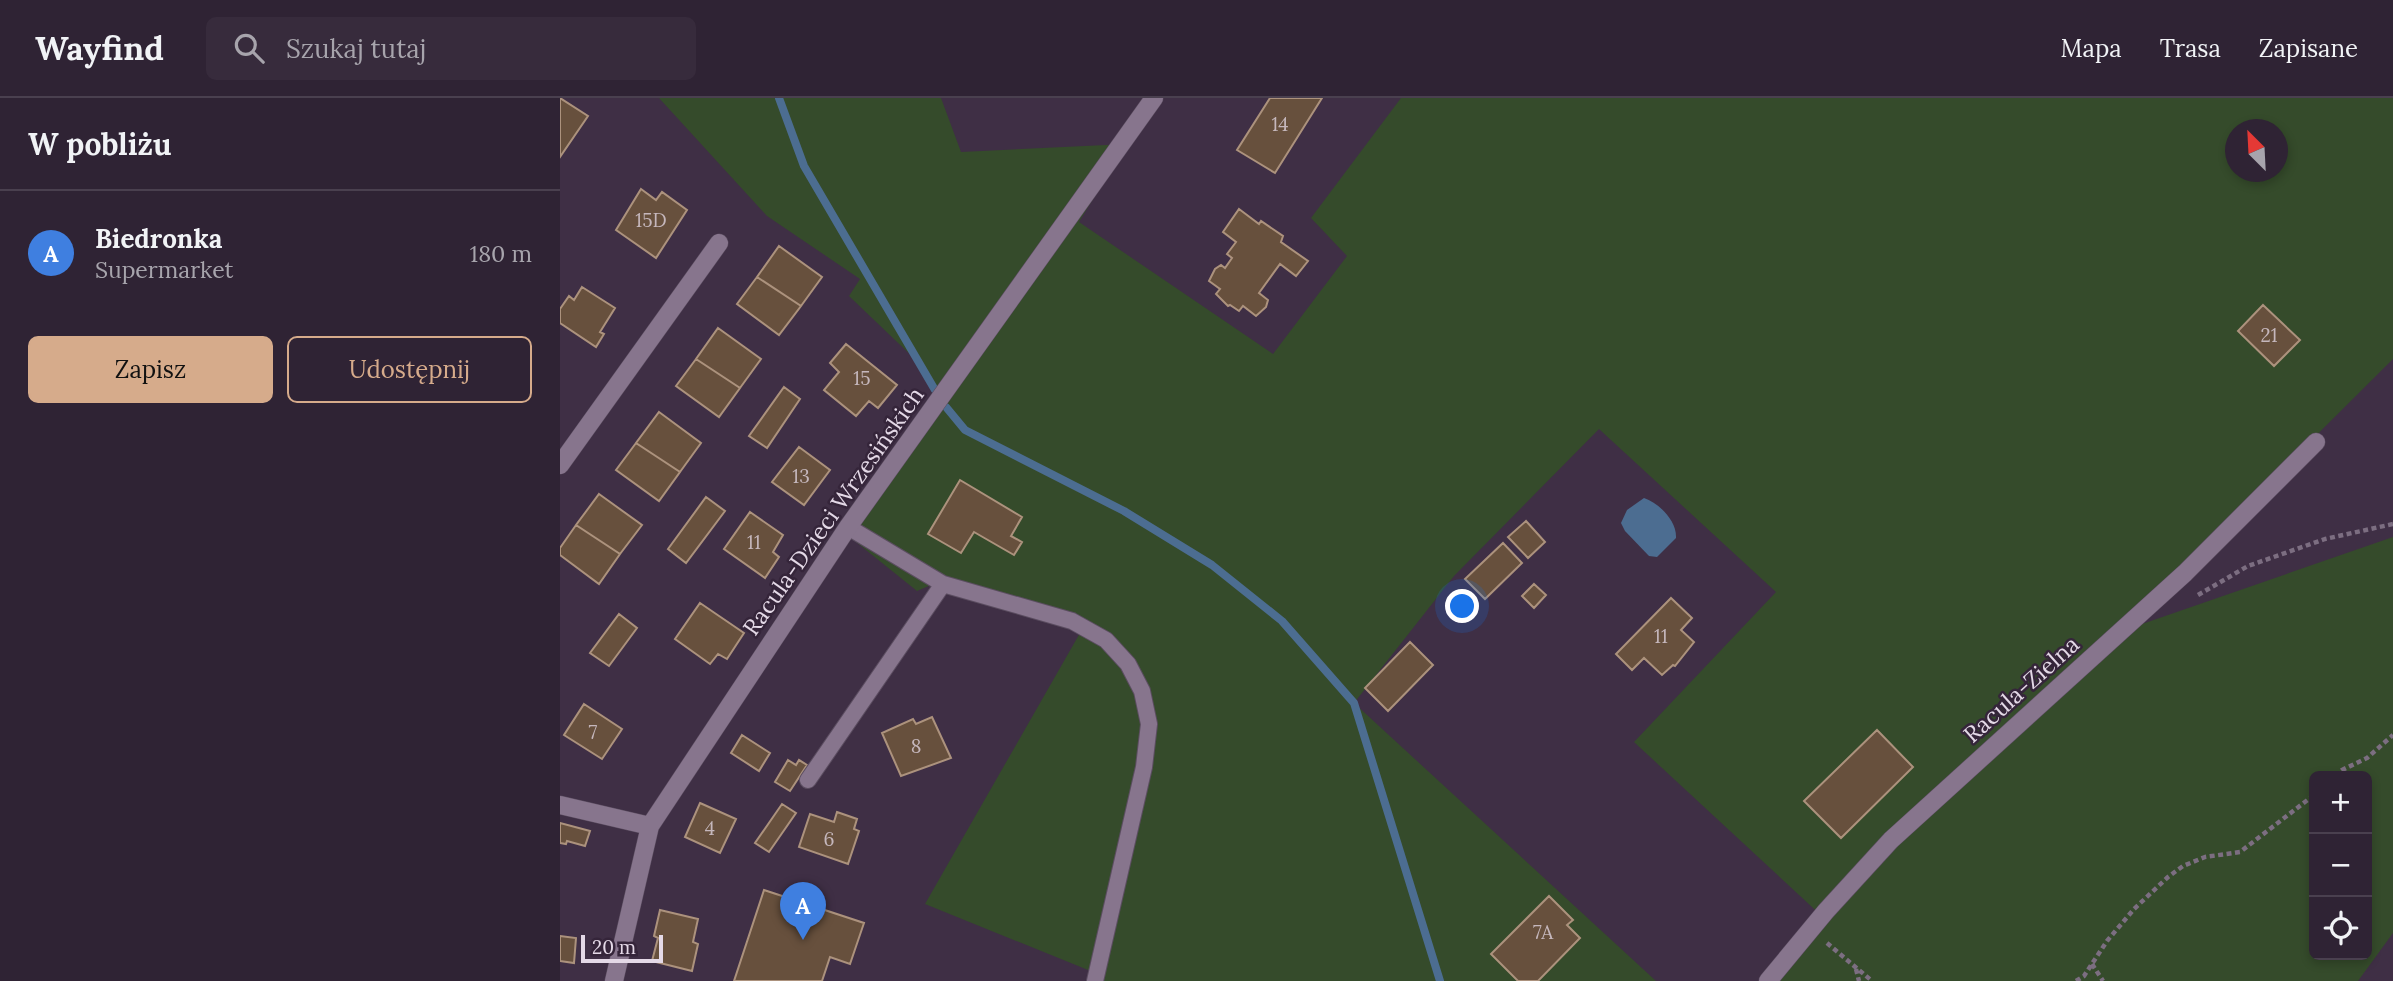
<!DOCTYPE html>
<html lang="pl">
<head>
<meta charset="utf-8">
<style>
  body { margin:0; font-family:Lora,serif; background:#372b3c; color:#f1f3f6 }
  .controls { position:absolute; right:21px; bottom:21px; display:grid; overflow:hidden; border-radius:10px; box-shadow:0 4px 10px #0003 }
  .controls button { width:63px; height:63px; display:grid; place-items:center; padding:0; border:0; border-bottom:2px solid #4a404f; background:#2f2334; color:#f1f3f6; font:35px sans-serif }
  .compass { position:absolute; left:1665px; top:21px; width:63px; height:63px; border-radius:50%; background:#2f2334; box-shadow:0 4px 10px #0003; rotate:336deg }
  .scale { position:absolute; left:21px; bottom:18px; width:82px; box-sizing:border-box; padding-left:7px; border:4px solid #e4d9e7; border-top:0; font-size:19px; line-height:24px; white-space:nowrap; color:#e4d9e7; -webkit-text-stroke:5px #35253a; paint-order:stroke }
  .you { position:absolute; left:903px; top:509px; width:24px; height:24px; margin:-18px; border:5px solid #fff; border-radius:50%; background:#1a73e8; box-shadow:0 0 0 10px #1a73e833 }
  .badge { display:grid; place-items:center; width:46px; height:46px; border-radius:50%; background:#d6ab8b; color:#fff; font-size:23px; font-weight:700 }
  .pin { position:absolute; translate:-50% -58px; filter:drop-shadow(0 2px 4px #0008) }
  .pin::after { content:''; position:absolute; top:37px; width:24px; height:21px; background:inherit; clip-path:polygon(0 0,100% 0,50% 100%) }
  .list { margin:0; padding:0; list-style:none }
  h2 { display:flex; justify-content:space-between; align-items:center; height:91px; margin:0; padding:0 28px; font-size:30px }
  h2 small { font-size:23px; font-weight:400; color:#a7a4ac }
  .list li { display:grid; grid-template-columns:46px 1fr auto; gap:21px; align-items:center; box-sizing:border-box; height:126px; padding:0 28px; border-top:2px solid #4a404f }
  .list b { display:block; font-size:26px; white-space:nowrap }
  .list p { margin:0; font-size:23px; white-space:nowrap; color:#a7a4ac }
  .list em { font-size:23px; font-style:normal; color:#a7a4ac }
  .actions { display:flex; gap:14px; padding:21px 28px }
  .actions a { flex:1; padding:16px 0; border:2px solid #d6ab8b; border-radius:10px; text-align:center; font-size:24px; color:#d6ab8b }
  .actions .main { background:#d6ab8b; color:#111 }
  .icon { flex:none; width:38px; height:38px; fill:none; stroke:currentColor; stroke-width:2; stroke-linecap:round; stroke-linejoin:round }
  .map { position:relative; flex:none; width:1833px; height:883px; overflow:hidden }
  header { display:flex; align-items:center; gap:42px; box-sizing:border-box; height:98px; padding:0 35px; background:#2f2334; border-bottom:2px solid #4a404f }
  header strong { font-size:33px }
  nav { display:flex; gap:38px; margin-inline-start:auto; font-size:24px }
  .search { width:490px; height:63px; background:#372b3c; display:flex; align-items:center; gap:18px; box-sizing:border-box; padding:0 24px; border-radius:10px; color:#a7a4ac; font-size:26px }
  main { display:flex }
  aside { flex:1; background:#2f2334 }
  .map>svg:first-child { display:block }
  .green { fill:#354b2b; fill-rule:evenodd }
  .water { fill:#4c6d91 }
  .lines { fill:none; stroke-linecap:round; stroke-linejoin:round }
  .stream { stroke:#4c6d91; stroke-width:8 }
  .building { fill:#67503d; stroke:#ac927d; stroke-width:2 }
  .lane-casing { stroke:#5b4d60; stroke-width:18 }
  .street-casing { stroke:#5b4d60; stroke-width:19 }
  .path { stroke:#7c6e81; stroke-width:4.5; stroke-dasharray:5 3.5; stroke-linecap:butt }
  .lane { stroke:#87758d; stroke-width:16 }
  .street { stroke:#87758d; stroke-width:18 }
  .labels { text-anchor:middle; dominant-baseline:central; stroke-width:5; stroke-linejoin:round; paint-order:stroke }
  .number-label { font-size:19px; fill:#c5b7bc }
  .street-label { font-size:23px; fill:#e4d9e7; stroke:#35253a }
</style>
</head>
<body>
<header>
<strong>Wayfind</strong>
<div class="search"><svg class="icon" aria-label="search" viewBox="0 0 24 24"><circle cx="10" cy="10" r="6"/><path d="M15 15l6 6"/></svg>Szukaj tutaj</div>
<nav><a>Mapa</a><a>Trasa</a><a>Zapisane</a></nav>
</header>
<main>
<aside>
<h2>W pobliżu<small></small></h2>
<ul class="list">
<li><span class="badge" style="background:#3f7fe0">A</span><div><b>Biedronka</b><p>Supermarket</p></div><em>180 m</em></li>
</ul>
<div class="actions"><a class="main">Zapisz</a><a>Udostępnij</a></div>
</aside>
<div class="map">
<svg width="1833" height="883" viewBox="0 0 1833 883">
  <rect width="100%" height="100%" fill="#3f2f45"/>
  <!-- green -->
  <path class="green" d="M99,0h282l20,54 166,-8 -48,78 194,132 74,-98 -36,-38 90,-120h992v261l-274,273 274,-95v396l-35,48h-581l49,-61 -192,-178 142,-150 -177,-163 -145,147 -100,127 302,278h-566l3,-9 -168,-68 159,-278 -139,-47 -28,12 -71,-57 96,-132 -24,-40 -69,-66 11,-17 -93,-63zM1675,32h42v42h-42zM1754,678h53v179h-53z"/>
  <!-- water -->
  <path class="water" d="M1084,400c15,5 33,23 32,40l-19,19 -8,-1 -24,-25 -4,-8 6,-13z"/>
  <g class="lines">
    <!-- stream -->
    <path class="stream" d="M219,0l25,68 131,224
      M386,309l19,23 159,81 88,54 70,56 72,82 86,278"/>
  </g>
  <!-- building -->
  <path class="building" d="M0,0l28,18 -28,41z
    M710,0h52l-47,75 -38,-23z
    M81,91l15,11 6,-8 25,18 -31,48 -40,-28z
    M679,111l20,15 2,-3 22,15 -2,6 27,19 -12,15 -16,-12 -21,29 9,7 -2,7 -10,9 -13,-10 -4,5 -9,-6 -2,1 -12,-12 4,-5 -11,-8 6,-12 6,-4 4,3 7,-10 -5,-4 9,-12 -13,-10z
    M219,148l43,31 -21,29 -44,-29z
    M197,179l44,29 -22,29 -42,-31z
    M22,189l33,21 -15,24 4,2 -8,13 -36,-24v-14l9,-13 5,4z
    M1703,207l37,35 -26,26 -36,-35z
    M158,230l43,31 -21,29 -44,-29z
    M286,246l51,41 -19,23 -9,-7 -13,15 -32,-26 15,-18 -9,-9z
    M136,261l44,29 -21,29 -43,-31z
    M224,289l16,12 -33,49 -18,-12z
    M99,314l42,31 -21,29 -44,-29z
    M76,345l44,29 -21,29 -43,-31z
    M239,349l31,23 -26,35 -32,-23z
    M400,382l62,37 -11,19 11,6 -8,13 -40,-23 -13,21 -33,-19z
    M39,396l43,31 -22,29 -44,-29z
    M146,399l19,14 -39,52 -18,-14z
    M190,414l33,23 -10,17 6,5 -14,21 -41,-29z
    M966,423l19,21 -17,16 -20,-21z
    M16,427l44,29 -21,30 -39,-29v-7z
    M943,445l19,20 -37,36 -20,-20z
    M974,486l12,11 -12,13 -12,-12z
    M1111,500l21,20 -11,12 13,12 -19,24 -2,-1 -11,10 -18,-17 -12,12 -16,-16z
    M140,505l44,30 -17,26 -9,-5 -8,10 -35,-25z
    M59,516l18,14 -28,38 -19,-13z
    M850,544l23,23 -45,46 -23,-23z
    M24,606l38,25 -20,30 -38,-24z
    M372,619l19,41 -50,18 -19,-43 31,-14 3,5z
    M1317,632l36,37 -72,71 -37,-37z
    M182,637l28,18 -11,18 -28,-18z
    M228,662l8,5 3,-5 8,5 -17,26 -15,-9z
    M140,705l36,16 -16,34 -35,-16z
    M222,706l14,9 -27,39 -14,-9z
    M277,714l20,7 -3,10 5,2 -11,33 -49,-17 11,-33 24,8z
    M0,725l30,8 -5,15 -18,-5 -1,3 -6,-1z
    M204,792l100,33 -14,41 -20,-7 -8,24h-88z
    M989,798l24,24 -6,5 13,13 -42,43h-20l-27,-27z
    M100,812l38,9 -5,23 5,2 -6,27 -40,-10 6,-23 -4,-2z
    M0,838l16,2 -2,25 -14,-2z"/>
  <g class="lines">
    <defs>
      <path id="lane" d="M383,486l129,37 34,19 22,24 14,27 7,33 -5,43 -49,214
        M248,682l135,-196 -95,-57"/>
      <path id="street" d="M0,367l159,-222
        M0,707l90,21
        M54,883l36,-155 198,-299 306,-429
        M1208,883l58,-70 65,-71 294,-267 131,-131"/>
    </defs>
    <!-- lane casing -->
    <use href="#lane" class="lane-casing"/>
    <!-- street casing -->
    <use href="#street" class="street-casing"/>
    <!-- path -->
    <path class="path" d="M1638,497l50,-29 77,-27 68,-15
      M1775,678l7,-6 25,-12 26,-23
      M1267,845l45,38
      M1532,866l11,17
      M1296,871l3,12
      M1516,883l8,-5 23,-35 27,-32 34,-32 15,-11 22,-9 35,-5 74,-57"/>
    <!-- lane -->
    <use href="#lane" class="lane"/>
    <!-- street -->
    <use href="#street" class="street"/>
  </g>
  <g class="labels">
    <!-- number labels -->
    <g class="number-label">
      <text x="720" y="26">14</text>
      <text x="91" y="122">15D</text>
      <text x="1709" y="237">21</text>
      <text x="302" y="280">15</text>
      <text x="241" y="378">13</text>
      <text x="194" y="444">11</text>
      <text x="1101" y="538">11</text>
      <text x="33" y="634">7</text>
      <text x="356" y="648">8</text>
      <text x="150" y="730">4</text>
      <text x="269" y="741">6</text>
      <text x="983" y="834">7A</text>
    </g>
    <!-- street labels -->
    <g class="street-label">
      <text transform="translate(273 413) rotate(-55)">Racula-Dzieci Wrzesińskich</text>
      <text transform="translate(1461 591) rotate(-42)">Racula-Zielna</text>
    </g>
  </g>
</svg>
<div class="controls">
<button>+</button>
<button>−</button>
<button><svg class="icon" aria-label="locate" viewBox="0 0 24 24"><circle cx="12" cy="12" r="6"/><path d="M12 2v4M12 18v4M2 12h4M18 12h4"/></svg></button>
</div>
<svg class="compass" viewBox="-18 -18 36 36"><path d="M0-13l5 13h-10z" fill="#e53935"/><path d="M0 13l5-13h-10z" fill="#a7a4ac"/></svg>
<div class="scale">20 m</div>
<div class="you"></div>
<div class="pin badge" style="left:243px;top:842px;background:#3f7fe0">A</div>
</div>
</main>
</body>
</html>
